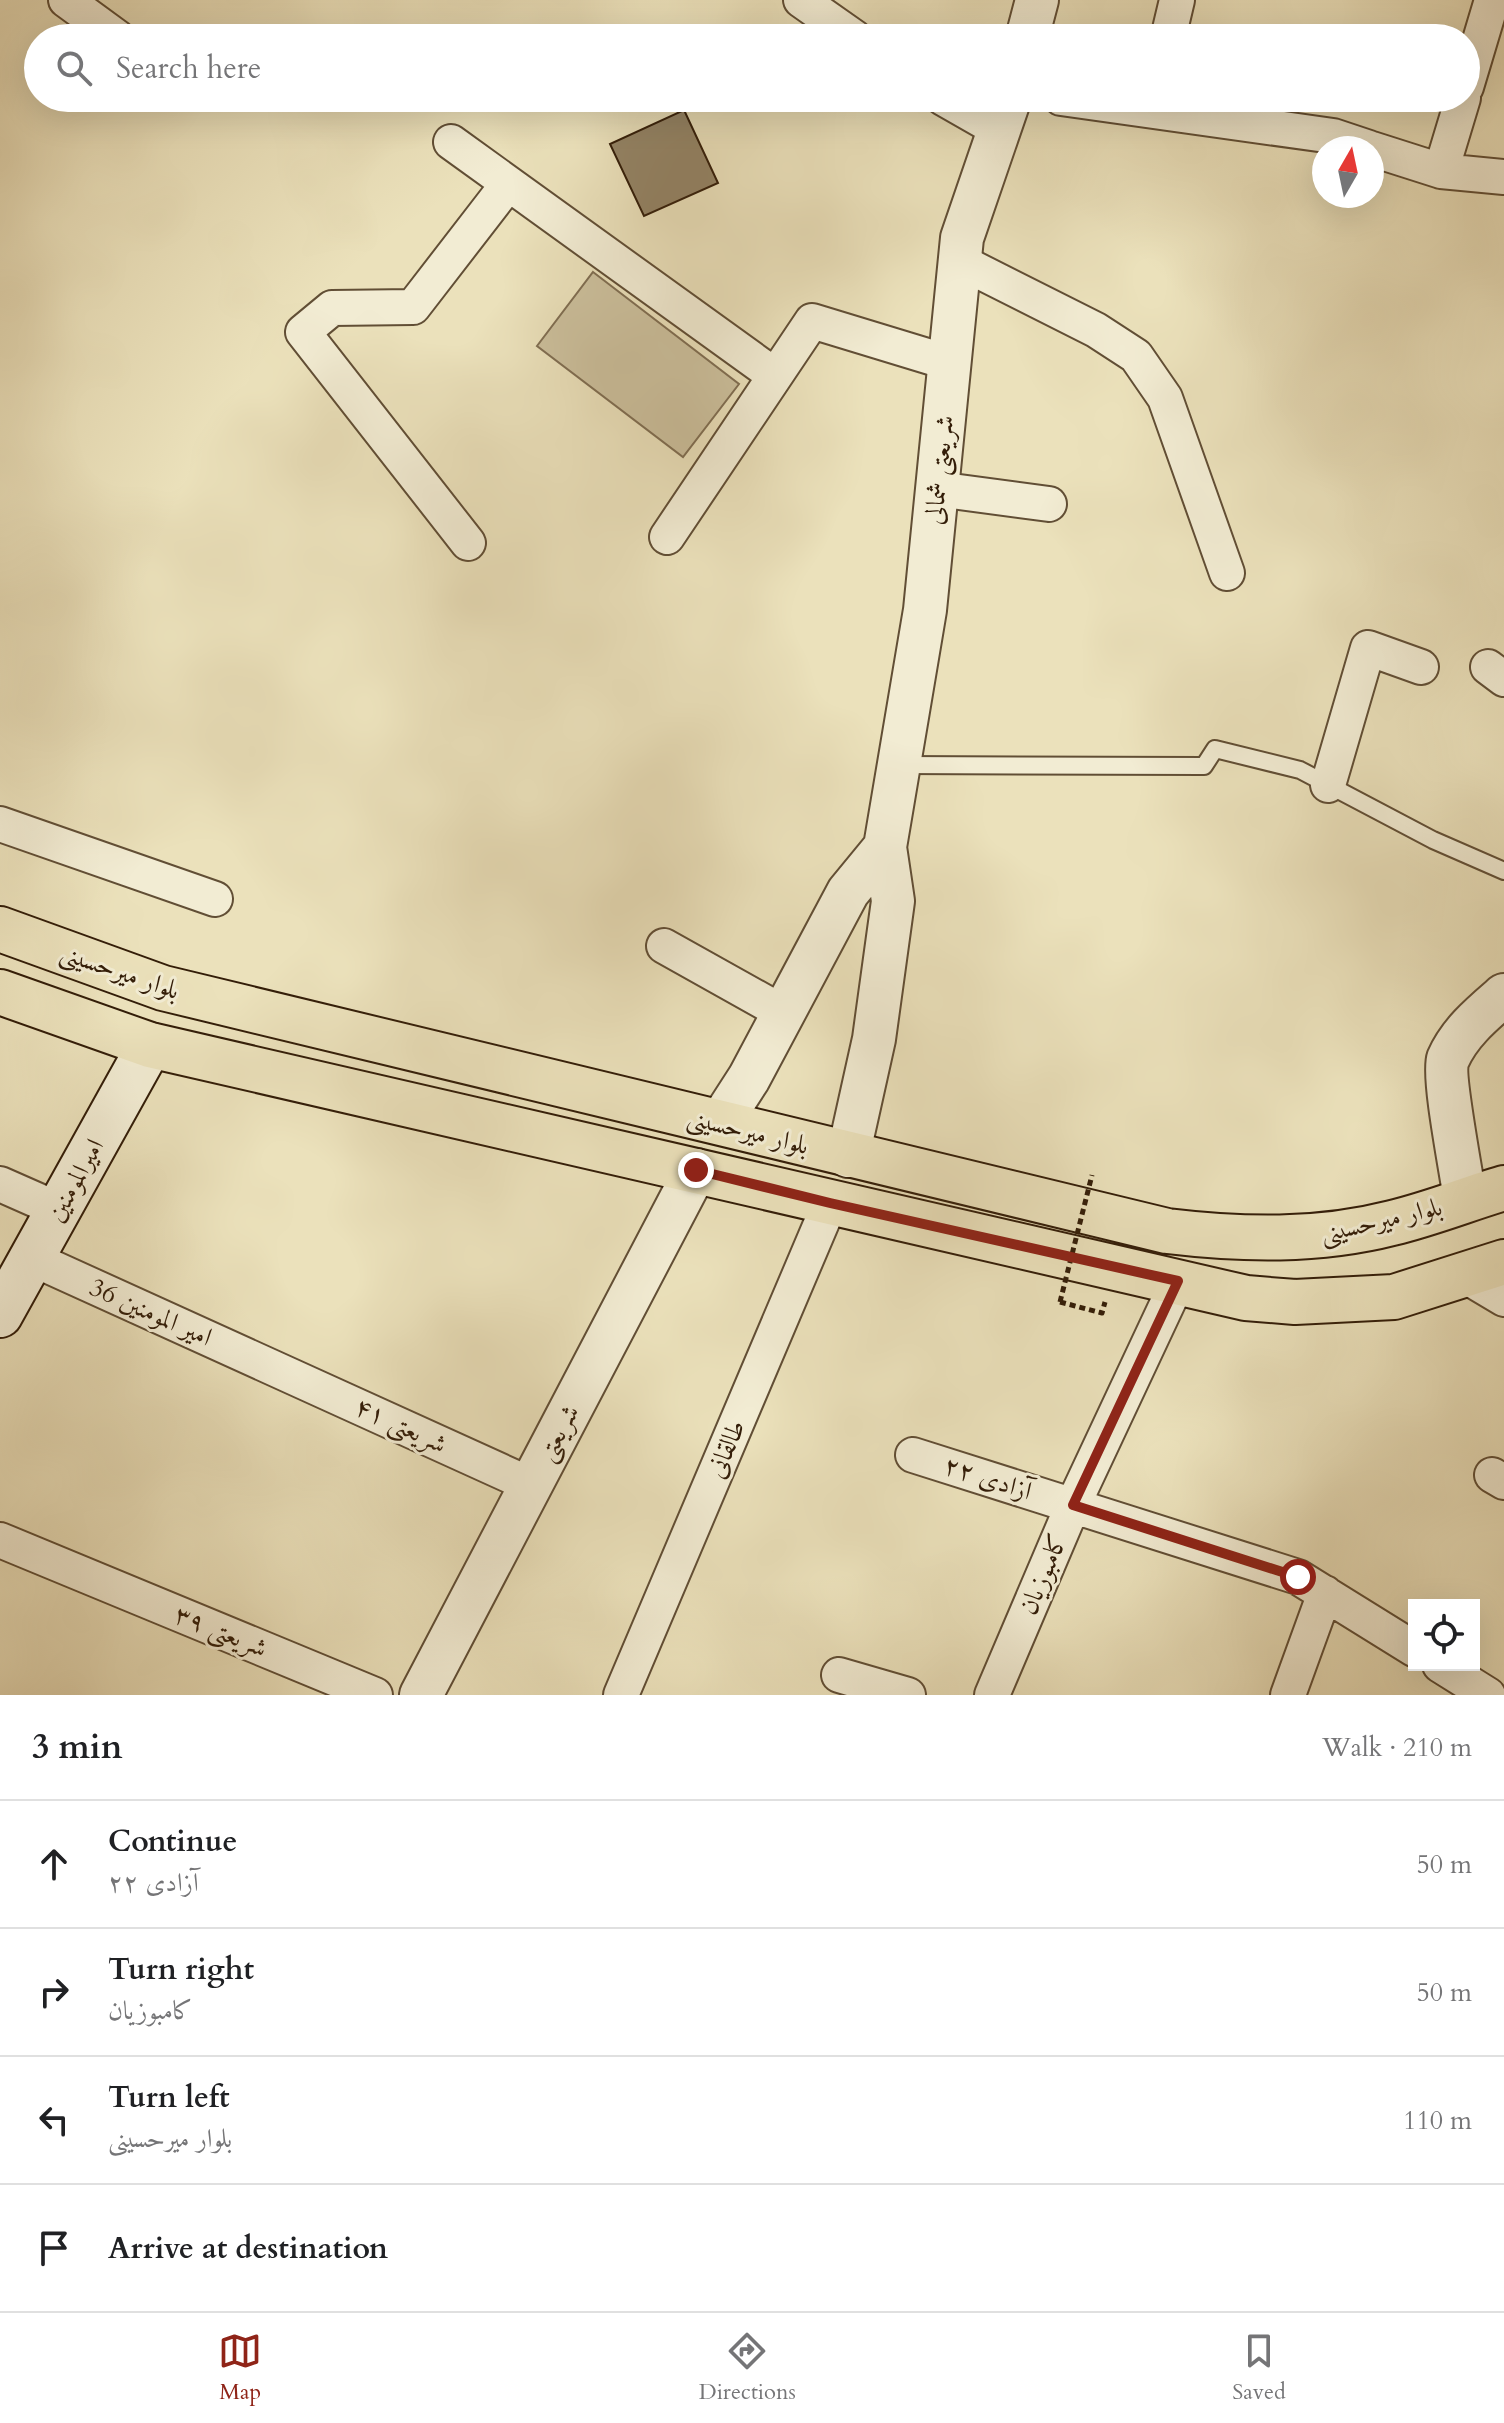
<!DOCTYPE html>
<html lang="en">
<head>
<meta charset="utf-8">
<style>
  body { margin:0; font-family:Cardo,Amiri,serif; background:#f6f6f6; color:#202124 }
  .controls { position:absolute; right:24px; bottom:24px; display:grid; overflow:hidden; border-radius:0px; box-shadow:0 8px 32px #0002 }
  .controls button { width:72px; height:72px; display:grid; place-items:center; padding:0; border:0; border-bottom:2px solid #e0e0e0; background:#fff; color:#202124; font:40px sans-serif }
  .compass { position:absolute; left:1312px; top:136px; width:72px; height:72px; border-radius:50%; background:#fff; box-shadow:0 8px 32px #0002; rotate:9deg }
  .stop { position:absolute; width:24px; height:24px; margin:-18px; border:6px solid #8f2418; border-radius:50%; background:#fff }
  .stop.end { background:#8f2418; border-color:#fff; box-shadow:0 2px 8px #0008 }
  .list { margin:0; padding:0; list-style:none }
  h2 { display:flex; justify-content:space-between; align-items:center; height:104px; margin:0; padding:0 32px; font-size:34px }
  h2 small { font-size:26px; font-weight:400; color:#757577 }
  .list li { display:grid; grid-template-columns:52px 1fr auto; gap:24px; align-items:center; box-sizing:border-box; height:128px; padding:0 32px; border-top:2px solid #e0e0e0 }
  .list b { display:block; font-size:30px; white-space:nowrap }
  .list p { margin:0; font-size:26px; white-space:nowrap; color:#757577 }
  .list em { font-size:26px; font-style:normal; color:#757577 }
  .icon { flex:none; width:44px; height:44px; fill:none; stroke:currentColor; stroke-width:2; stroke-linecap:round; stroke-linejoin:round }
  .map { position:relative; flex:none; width:1504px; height:1695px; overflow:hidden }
  .search { position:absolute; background:#fff; box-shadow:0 8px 32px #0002; left:24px; right:24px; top:24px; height:88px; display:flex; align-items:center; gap:20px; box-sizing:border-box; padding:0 28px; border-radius:44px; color:#757577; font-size:30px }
  .sheet { height:616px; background:#fff }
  nav { display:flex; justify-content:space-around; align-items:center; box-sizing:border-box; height:112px; border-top:2px solid #e0e0e0; background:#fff; font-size:22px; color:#757577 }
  nav a { display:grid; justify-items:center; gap:4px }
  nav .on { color:#8f2418 }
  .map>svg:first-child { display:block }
  .green { fill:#ccc09d; stroke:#806e52; stroke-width:2 }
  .building { fill:#938365; stroke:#331d08; stroke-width:2 }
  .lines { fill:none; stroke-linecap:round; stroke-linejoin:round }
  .service-casing { stroke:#614e35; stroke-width:20 }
  .minor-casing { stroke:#614e35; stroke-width:38 }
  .tertiary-casing { stroke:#614e35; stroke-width:46 }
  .secondary-casing { stroke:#331d08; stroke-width:48 }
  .primary-casing { stroke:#331d08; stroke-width:48 }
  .path { stroke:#331d08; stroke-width:5; stroke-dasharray:6 4; stroke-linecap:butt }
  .service { stroke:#f2ecd3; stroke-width:16 }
  .minor { stroke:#f2ecd3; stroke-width:34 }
  .tertiary { stroke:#f2ecd3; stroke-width:42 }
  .secondary { stroke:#f2ecd3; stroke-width:44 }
  .primary { stroke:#ebe1bb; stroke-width:44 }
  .path-bridge { stroke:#331d08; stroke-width:5; stroke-dasharray:6 4; stroke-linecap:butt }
  .route { stroke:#8f2418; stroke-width:10 }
  .labels { text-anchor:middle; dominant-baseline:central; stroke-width:6; stroke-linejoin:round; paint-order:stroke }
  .street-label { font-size:26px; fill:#331d08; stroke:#f2ecd3 }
</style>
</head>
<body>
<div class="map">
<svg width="1504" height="1695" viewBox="0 0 1504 1695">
  <rect width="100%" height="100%" fill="#ebe1bb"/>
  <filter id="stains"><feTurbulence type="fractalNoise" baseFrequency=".0025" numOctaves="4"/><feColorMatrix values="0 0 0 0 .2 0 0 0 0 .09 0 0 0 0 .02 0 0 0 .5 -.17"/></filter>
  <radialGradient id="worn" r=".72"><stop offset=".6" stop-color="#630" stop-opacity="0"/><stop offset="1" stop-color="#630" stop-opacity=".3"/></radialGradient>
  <!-- green -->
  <path class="green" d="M593,272l146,112 -56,73 -146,-111z"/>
  <!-- building -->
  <path class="building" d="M684,110l34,73 -74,33 -34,-72z"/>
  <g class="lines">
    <defs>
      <path id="service" d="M900,765l304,1 11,-17 85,21 133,70 71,31"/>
      <path id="minor" d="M66,0l52,38
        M801,0l54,38
        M1168,38l9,-38
        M1466,87l26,-87
        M943,98l56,32
        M1061,98l272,38 36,12
        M451,142l323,233
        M1372,149l69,22 63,6
        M1441,171l22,-73
        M959,261l137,69 40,26 29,42 62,175
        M937,489l112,15
        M667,537l145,-216 138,42
        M468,543l-165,-211 29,-24 81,-1 95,-123
        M1488,667l16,12
        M1328,785l40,-137 53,19
        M0,824l215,75
        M664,946l118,66
        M0,1184l59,26
        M31,1258l500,227
        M1462,1274l42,25
        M913,1455l385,122 116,72
        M1492,1475l12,7
        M0,1540l375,155
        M1440,1665l48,30
        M839,1675l69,20
        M621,1695l209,-492
        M992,1695l81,-190 105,-224
        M1288,1695l37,-102"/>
      <path id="tertiary" d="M1027,38l10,-38
        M720,1123l29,-45 99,-186 37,-45
        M848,1156l26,-117 19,-138 -8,-54 40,-237 37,-372 48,-140
        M1465,1199c-3,-23 -23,-124 -17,-140 12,-27 34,-45 56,-64
        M421,1695l275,-525"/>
      <path id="secondary" d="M0,1315l150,-270"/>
      <path id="primary" d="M0,929l163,59 1004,243c75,9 151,11 225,-8 38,-9 75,-24 112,-35
        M0,992l150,53 1096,253 49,4 99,-5 110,-35"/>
    </defs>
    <!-- service casing -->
    <use href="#service" class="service-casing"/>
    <!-- minor casing -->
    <use href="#minor" class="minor-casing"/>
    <!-- tertiary casing -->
    <use href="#tertiary" class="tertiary-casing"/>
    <!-- secondary casing -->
    <use href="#secondary" class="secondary-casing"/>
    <!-- primary casing -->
    <use href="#primary" class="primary-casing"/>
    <!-- path -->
    <path class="path" d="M1060,1302l42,11 3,-11"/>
    <!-- service -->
    <use href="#service" class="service"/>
    <!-- minor -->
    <use href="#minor" class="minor"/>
    <!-- tertiary -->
    <use href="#tertiary" class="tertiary"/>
    <!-- secondary -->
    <use href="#secondary" class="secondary"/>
    <!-- primary -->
    <use href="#primary" class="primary"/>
    <!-- path-bridge -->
    <path class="path-bridge" d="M1060,1302l32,-127"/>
  </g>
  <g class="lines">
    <!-- route -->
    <path class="route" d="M696,1170l134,33 348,78 -105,224 225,72"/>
  </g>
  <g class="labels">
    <!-- street labels -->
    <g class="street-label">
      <text transform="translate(939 470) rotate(-84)">شریعتی شمالی</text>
      <text transform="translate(120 971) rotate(19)">بلوار میرحسینی</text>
      <text transform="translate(748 1131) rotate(14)">بلوار میرحسینی</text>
      <text transform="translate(75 1180) rotate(-61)">امیرالمومنین</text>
      <text transform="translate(1381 1220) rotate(-13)">بلوار میرحسینی</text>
      <text transform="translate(151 1312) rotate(24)">امیر المومنین 36</text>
      <text transform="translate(401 1425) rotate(25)">شریعتی ۴۱</text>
      <text transform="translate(558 1433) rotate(-62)">شریعتی</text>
      <text transform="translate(726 1449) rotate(-67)">طالقانی</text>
      <text transform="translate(988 1478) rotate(18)">آزادی ۲۲</text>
      <text transform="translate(1043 1574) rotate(-67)">کامبوزیان</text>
      <text transform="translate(221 1631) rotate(22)">شریعتی ۳۹</text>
    </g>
  </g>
  <rect width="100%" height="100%" filter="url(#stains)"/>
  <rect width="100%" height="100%" fill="url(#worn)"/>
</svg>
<div class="controls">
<button><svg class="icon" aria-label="locate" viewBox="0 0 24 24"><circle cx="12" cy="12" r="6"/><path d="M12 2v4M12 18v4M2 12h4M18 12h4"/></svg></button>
</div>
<svg class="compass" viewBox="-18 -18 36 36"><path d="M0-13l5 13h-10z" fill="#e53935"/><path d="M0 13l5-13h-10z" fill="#757577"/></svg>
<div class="stop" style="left:1298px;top:1577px"></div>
<div class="stop end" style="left:696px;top:1170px"></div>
<div class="search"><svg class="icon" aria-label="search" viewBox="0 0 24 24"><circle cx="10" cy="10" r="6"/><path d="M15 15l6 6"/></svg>Search here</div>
</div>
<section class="sheet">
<h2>3 min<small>Walk · 210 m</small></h2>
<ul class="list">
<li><svg class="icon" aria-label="ahead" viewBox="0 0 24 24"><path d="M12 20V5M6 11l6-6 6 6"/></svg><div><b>Continue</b><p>آزادی ۲۲</p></div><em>50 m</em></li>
<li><svg class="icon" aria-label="right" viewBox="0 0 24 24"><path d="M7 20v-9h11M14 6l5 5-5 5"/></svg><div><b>Turn right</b><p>کامبوزیان</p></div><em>50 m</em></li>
<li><svg class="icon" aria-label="left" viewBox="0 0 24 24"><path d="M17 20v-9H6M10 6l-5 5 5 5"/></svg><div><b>Turn left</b><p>بلوار میرحسینی</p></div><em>110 m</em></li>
<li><svg class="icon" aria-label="arrive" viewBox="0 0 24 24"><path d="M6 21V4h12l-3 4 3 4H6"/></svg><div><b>Arrive at destination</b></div></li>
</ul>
</section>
<nav>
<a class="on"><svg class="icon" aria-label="map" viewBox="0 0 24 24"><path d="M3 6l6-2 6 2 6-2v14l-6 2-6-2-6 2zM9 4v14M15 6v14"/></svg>Map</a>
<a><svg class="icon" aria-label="directions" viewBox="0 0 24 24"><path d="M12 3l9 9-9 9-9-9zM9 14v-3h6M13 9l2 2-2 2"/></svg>Directions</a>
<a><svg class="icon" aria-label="saved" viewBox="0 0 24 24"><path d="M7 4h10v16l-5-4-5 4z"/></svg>Saved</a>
</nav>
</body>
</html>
